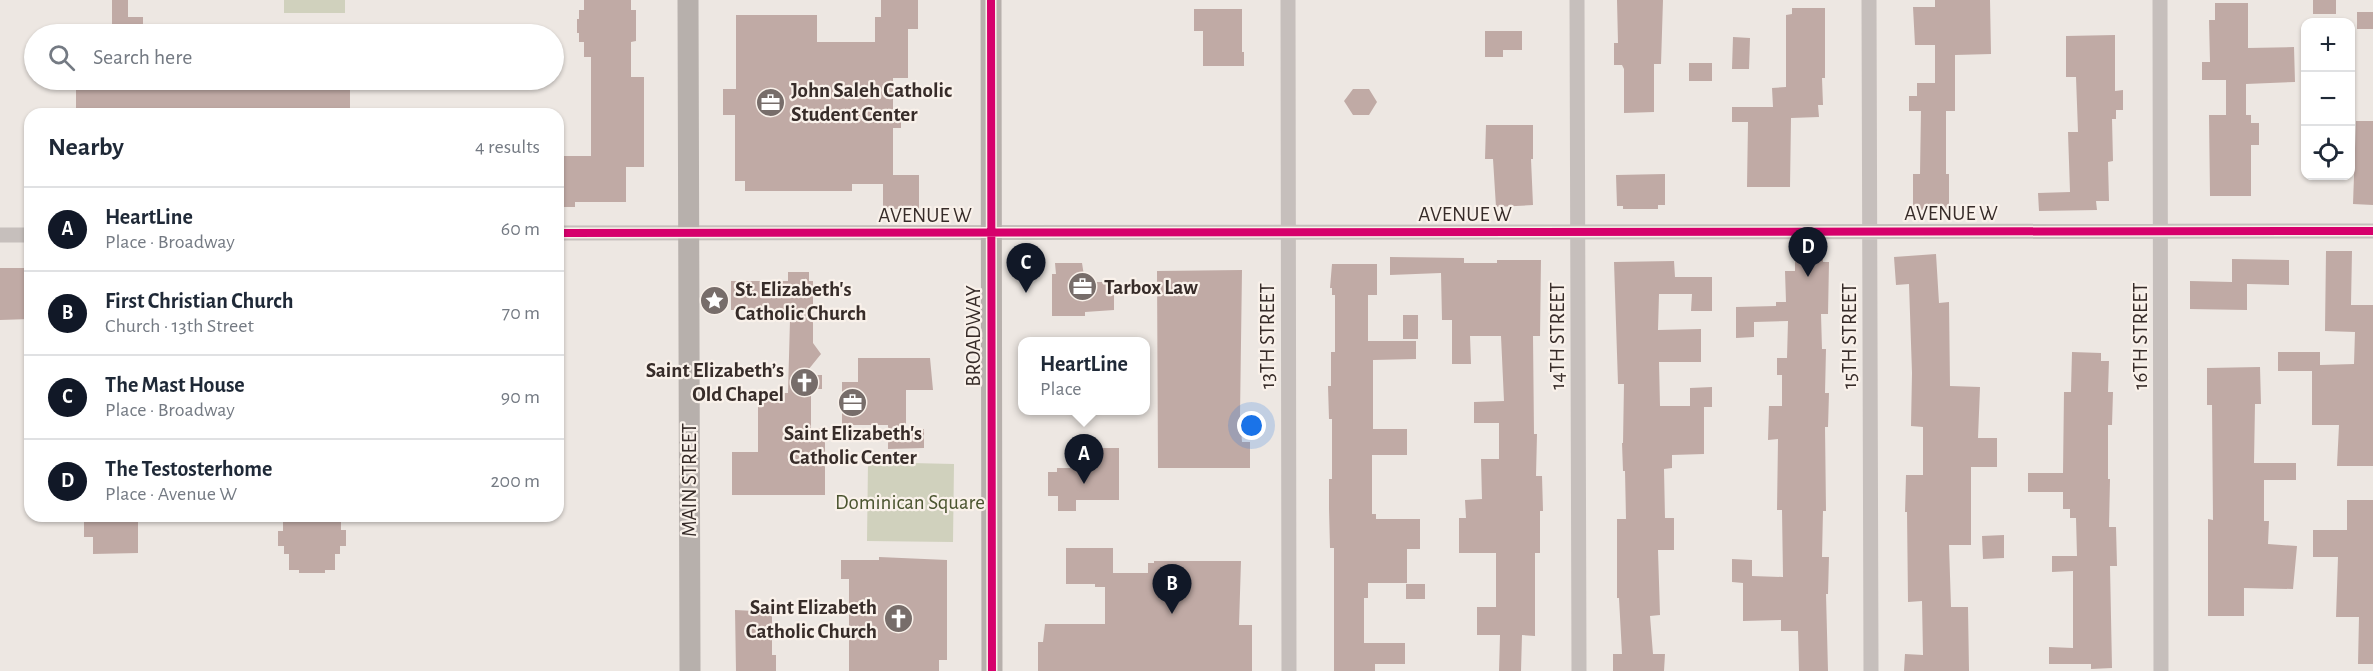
<!DOCTYPE html>
<html lang="en">
<head>
<meta charset="utf-8">
<style>
  body { margin:0; font-family:"Alegreya Sans",sans-serif; background:#f6f6f7; color:#1f2937 }
  .controls { position:absolute; right:18px; top:18px; display:grid; overflow:hidden; border-radius:12px; box-shadow:0 2px 4px #0004 }
  .controls button { width:54px; height:54px; display:grid; place-items:center; padding:0; border:0; border-bottom:2px solid #e0e1e3; background:#fff; color:#1f2937; font:30px sans-serif }
  .you { position:absolute; left:1252px; top:426px; width:21px; height:21px; margin:-15px; border:4px solid #fff; border-radius:50%; background:#1a73e8; box-shadow:0 0 0 9px #1a73e833 }
  .badge { display:grid; place-items:center; width:39px; height:39px; border-radius:50%; background:#111827; color:#fff; font-size:20px; font-weight:700 }
  .pin { position:absolute; translate:-50% -50px; filter:drop-shadow(0 2px 3px #0008) }
  .pin::after { content:''; position:absolute; top:32px; width:21px; height:18px; background:inherit; clip-path:polygon(0 0,100% 0,50% 100%) }
  .popup { position:absolute; left:1018px; top:337px; width:132px; height:78px; box-sizing:border-box; display:grid; place-content:center; border-radius:12px; background:#fff; filter:drop-shadow(0 2px 4px #0005); font-size:20px; white-space:nowrap; color:#747a83 }
  .popup b { font-size:22px; color:#1f2937 }
  .popup::after { content:''; position:absolute; left:50%; top:100%; margin-left:-12px; border:12px solid transparent; border-top-color:#fff }
  .list { margin:0; padding:0; list-style:none }
  h2 { display:flex; justify-content:space-between; align-items:center; height:78px; margin:0; padding:0 24px; font-size:26px }
  h2 small { font-size:20px; font-weight:400; color:#747a83 }
  .list li { display:grid; grid-template-columns:39px 1fr auto; gap:18px; align-items:center; box-sizing:border-box; height:84px; padding:0 24px; border-top:2px solid #e0e1e3 }
  .list b { display:block; font-size:22px; white-space:nowrap }
  .list p { margin:0; font-size:20px; white-space:nowrap; color:#747a83 }
  .list em { font-size:20px; font-style:normal; color:#747a83 }
  .icon { flex:none; width:33px; height:33px; fill:none; stroke:currentColor; stroke-width:2; stroke-linecap:round; stroke-linejoin:round }
  .map { position:relative; flex:none; width:2373px; height:671px; overflow:hidden }
  .search { position:absolute; background:#fff; box-shadow:0 2px 4px #0004; left:24px; top:24px; width:540px; height:66px; display:flex; align-items:center; gap:15px; box-sizing:border-box; padding:0 21px; border-radius:33px; color:#747a83; font-size:22px }
  .panel { position:absolute; background:#fff; box-shadow:0 2px 4px #0004; left:24px; top:108px; width:540px; height:414px; border-radius:18px }
  .map>svg:first-child { display:block }
  .green { fill:#d0d1bd }
  .building { fill:#c0aaa5 }
  .lines { fill:none; stroke-linecap:round; stroke-linejoin:round }
  .street { stroke:#c6bfbc; stroke-width:15 }
  .secondary { stroke:#b7b0ac; stroke-width:21 }
  .cycleway-casing { stroke:#f9f1ea; stroke-width:11 }
  .cycleway { stroke:#d6006c; stroke-width:8 }
  .labels { text-anchor:middle; dominant-baseline:central; stroke-width:4.5; stroke-linejoin:round; paint-order:stroke }
  .poi-label { font-size:21px; font-weight:bold; fill:#372c29; stroke:#f9f1ea; text-anchor:start }
  .street-label { font-size:21px; fill:#372c29; stroke:#f9f1ea }
  .park-label { font-size:21px; fill:#4a542f; stroke:#f9f1ea }
</style>
</head>
<body>
<div class="map">
<svg width="2373" height="671" viewBox="0 0 2373 671">
  <rect width="100%" height="100%" fill="#ede7e2"/>
  <!-- green -->
  <path class="green" d="M284,0h61v13h-61z
    M868,462l86,2 -1,78 -86,-1z"/>
  <!-- building -->
  <path class="building" d="M112,0h16v17h15v16h-31z
    M584,0h47v10h5v31l-5,1v35h13v90h-18v35h-51v5h-17v-51h33v-99h-7v-15h-5v-9h-2v-14h2v-9h5z
    M881,0h37v29h-10v49h-15v34h8v16h-8v47h26v34h-36v-25h-31v7h-107v-10h-10v-66h-12v-26h13v-74h81v27h58v-25h6z
    M1617,0h46l-2,64h-7v48l-30,1v-44l-2,-4h-8v-22h4z
    M1935,0h55l1,54 -36,1v56h-9v63h3v36h-36v-36h7l1,-63h-12v-15h8v-13h18v-38h-20l-2,-38h22z
    M2313,0h23v14h-23z
    M2215,3h33v45l46,-1 1,35 -49,2v31h5v8h8v22h-8v51h-41l-1,-81h17v-35h-24v-18h8l-1,-42h6z
    M1792,8h33v70h-3l1,27h-5l1,12 -28,1 -1,69h-43l1,-65h-16v-15h41l-1,-19 14,-1v-72l6,-1z
    M1194,9h48v43h2v14h-41v-35h-9z
    M2357,12h16v17h-16z
    M1485,31h37v19h-19v7h-18z
    M2115,35v56l8,-1v20h-7v9h-4l1,42 -5,1 1,39h-13l1,9 -58,1 -1,-18 32,-1 -2,-60h10l-2,-55h-10v-41z
    M1733,37l17,1 -1,31h-17z
    M1689,63h23v18h-23z
    M80,80h266v6h4v28h-274v-28h4z
    M1353,89h16l8,13 -8,13h-16l-9,-14z
    M2356,121h17v84l-20,-1z
    M1486,125h47v34h-2l2,46 -37,2 -3,-48h-8z
    M1665,174v31h-7v4h-35v-3h-6l-1,-31z
    M2326,251h26l-1,54h22v161h-36l2,-41h-27v-54h-34v-19h42v13l34,-1 1,-32 -30,-1z
    M1936,254l3,49 10,-1 1,84 30,1 -2,51h19v29h-26v78h-22l2,62h17l1,64h-65l1,-17 18,1 -1,-54 -14,1 -1,-90h-2l1,-37h17v-48l-12,-1 1,-53 -3,-89 -13,1 -2,-28z
    M1795,256h28v6h6l-1,52h-7l1,35h4l-1,44h4l-1,34h-3l1,84h-3l-1,46h7l-1,37h-2l2,77h-29l-1,-40h-17v-11l-38,1v-38l-11,-1v-23l20,1v16l31,1 -1,-67h-5l1,-71 -10,1 1,-34h13v-31h-5v-17h10l1,-37 -34,1v15l-18,1v-31l40,-1v-4h10l-1,-31h10z
    M1390,257l74,1v5h33v-3h44l-1,76h-7l1,98h3l-1,42h6l1,35h-3v42h-5v83l-13,-1 -1,36h-22l1,-36h-23v-28h19v-54h-37v-35h7l-1,-18 17,-1 -1,-40h18v-36h-25v-21l30,-1 -3,-65h-31l1,28h-19v-44h-10l-1,-47 -51,2z
    M2232,259l57,1v25l-42,-1v26l-57,-1v-28l42,1z
    M1674,261l1,16h37v34h-21l1,-17h-33l-1,36 43,-1v33h-42l1,44h30v-18l22,-1v20h-8v47l-32,1v13l-8,1 1,49h9v32h-16l2,65 -10,1 3,38h12l-1,17h-51v-17h9l-3,-56h-2v-79h9l-1,-48h-2l-1,-28h1l1,-59h-6l-4,-122z
    M1055,263h27l3,19h29v28l-29,2v4h-33v-42h4z
    M1332,264h45v31h-9v46h48v18l-43,1v69h34v26h-35v59h4v5h44v30h-13v34h-39v15h-4v45h41v21h-30v7h-41v-123h-4l-1,-39v-30h3v-60h-3l-1,-33h3v-34h4v-57h-3v-7h-2z
    M0,268h30v51l-30,1z
    M1242,270l-2,145 2,27h8v26h-92l-1,-197z
    M788,272h21v9h4v62l8,11 -17,21h18v14h-11v39h14v67h-93v-43h26v-59h30l2,-73h-2v-10h-57v-29h57z
    M1403,315h15v24h-15z
    M2072,352l29,1v8h8l-1,31h5l-1,33h-4v54h2l-1,48h7l1,39h-7l2,102 -21,1v-5h-42v-17l24,1v-77l-21,1v-16h25l-1,-38h-6v-9h-7v-17h-35v-19h35l1,-81h7z
    M858,358h72l3,32h-27v39h18v19l-36,1v-24h-46v-43h16z
    M2260,367l1,37h-6l-1,59h42v17h-32v41h5l-1,23 29,2 -4,43 -49,-1v28h-36v-97l5,1 -1,-115h-5v-37z
    M1088,448h31v52h-43v11h-18v-15h-10v-24h9v-4h31z
    M2347,500h26v164h-15l1,-47h-23l2,-60h-25v-27h34z
    M84,516h54v37l-45,1v-17h-9z
    M288,516h47v6h6v8h5v16h-6v8h-5v16h-10v3h-26v-3h-10v-16h-5v-8h-6v-15h5v-9h5z
    M2004,535v23l-21,1 -1,-23z
    M1066,548h47v25h35v-10h6v-2h87l-2,64h13v46h-214v-29h5l2,-18h60v-37h-10v-3h-29z
    M879,557l68,3v100h-8v11h-90v-92h-8v-19h38z
    M1406,584h19v15h-19z
    M735,610l37,2v43h4v16h-40z"/>
  <g class="lines">
    <!-- street -->
    <path class="street" d="M1288,0l1,671
      M1577,0l2,671
      M1869,0l2,671
      M2160,0l1,671
      M558,233l1815,-2
      M0,235h30"/>
    <!-- secondary -->
    <path class="secondary" d="M688,0l2,671
      M991,0l1,671"/>
    <defs>
      <path id="cycleway" d="M991,0l1,671
        M558,233l1815,-2"/>
    </defs>
    <!-- cycleway casing -->
    <use href="#cycleway" class="cycleway-casing"/>
    <!-- cycleway -->
    <use href="#cycleway" class="cycleway"/>
  </g>
  <!-- icons -->
  <defs>
    <symbol id="office-disc" viewBox="-11 -11 22 22"><circle r="9.5" fill="#776d6a" stroke="#f9f1ea"/><path d="M-6-3h4V-5.5h4V-3h4V5H-6ZM-1-4.5V-3h2v-1.5ZM-6 0V1H6V0Z" fill="#fff"/></symbol>
    <symbol id="sight-disc" viewBox="-11 -11 22 22"><circle r="9.5" fill="#776d6a" stroke="#f9f1ea"/><path d="M0-6L1.8-2.2L6-1.7L2.9 1.2L3.7 5.4L0 3.3L-3.7 5.4L-2.9 1.2L-6-1.7L-1.8-2.2Z" fill="#fff"/></symbol>
    <symbol id="church-disc" viewBox="-11 -11 22 22"><circle r="9.5" fill="#776d6a" stroke="#f9f1ea"/><path d="M-1.2-6h2.4v3.5h3.3v2.4h-3.3V6h-2.4V-.1h-3.3v-2.4h3.3Z" fill="#fff"/></symbol>
  </defs>
  <g fill-rule="evenodd">
    <use href="#office-disc" x="754" y="86" width="33" height="33"/>
    <use href="#office-disc" x="1066" y="270" width="33" height="33"/>
    <use href="#sight-disc" x="698" y="284" width="33" height="33"/>
    <use href="#church-disc" x="788" y="366" width="33" height="33"/>
    <use href="#office-disc" x="836" y="386" width="33" height="33"/>
    <use href="#church-disc" x="882" y="602" width="33" height="33"/>
  </g>
  <g class="labels">
    <!-- poi labels -->
    <g class="poi-label">
      <text x="791" y="90">John Saleh Catholic<tspan x="791" dy="24">Student Center</tspan></text>
      <text x="1104" y="287">Tarbox Law</text>
      <text x="735" y="289">St. Elizabeth's<tspan x="735" dy="24">Catholic Church</tspan></text>
      <text x="784" y="370" text-anchor="end">Saint Elizabeth’s<tspan x="784" dy="24">Old Chapel</tspan></text>
      <text x="853" y="433" text-anchor="middle">Saint Elizabeth's<tspan x="853" dy="24">Catholic Center</tspan></text>
      <text x="877" y="607" text-anchor="end">Saint Elizabeth<tspan x="877" dy="24">Catholic Church</tspan></text>
    </g>
    <!-- street labels -->
    <g class="street-label">
      <text x="1951" y="213">AVENUE W</text>
      <text x="1465" y="214">AVENUE W</text>
      <text x="925" y="215">AVENUE W</text>
      <text transform="translate(973 336) rotate(-90)">BROADWAY</text>
      <text transform="translate(1267 336) rotate(-90)">13TH STREET</text>
      <text transform="translate(1557 336) rotate(-90)">14TH STREET</text>
      <text transform="translate(1849 336) rotate(-90)">15TH STREET</text>
      <text transform="translate(2140 336) rotate(-90)">16TH STREET</text>
      <text transform="translate(689 480) rotate(-90)">MAIN STREET</text>
    </g>
    <!-- park labels -->
    <g class="park-label">
      <text x="910" y="502">Dominican Square</text>
    </g>
  </g>
</svg>
<div class="controls">
<button>+</button>
<button>−</button>
<button><svg class="icon" aria-label="locate" viewBox="0 0 24 24"><circle cx="12" cy="12" r="6"/><path d="M12 2v4M12 18v4M2 12h4M18 12h4"/></svg></button>
</div>
<div class="you"></div>
<div class="pin badge" style="left:1084px;top:484px">A</div>
<div class="popup"><b>HeartLine</b>Place</div>
<div class="pin badge" style="left:1172px;top:614px">B</div>
<div class="pin badge" style="left:1026px;top:293px">C</div>
<div class="pin badge" style="left:1808px;top:277px">D</div>
<div class="search"><svg class="icon" aria-label="search" viewBox="0 0 24 24"><circle cx="10" cy="10" r="6"/><path d="M15 15l6 6"/></svg>Search here</div>
<section class="panel">
<h2>Nearby<small>4 results</small></h2>
<ul class="list">
<li><span class="badge">A</span><div><b>HeartLine</b><p>Place · Broadway</p></div><em>60 m</em></li>
<li><span class="badge">B</span><div><b>First Christian Church</b><p>Church · 13th Street</p></div><em>70 m</em></li>
<li><span class="badge">C</span><div><b>The Mast House</b><p>Place · Broadway</p></div><em>90 m</em></li>
<li><span class="badge">D</span><div><b>The Testosterhome</b><p>Place · Avenue W</p></div><em>200 m</em></li>
</ul>
</section>
</div>
</body>
</html>
